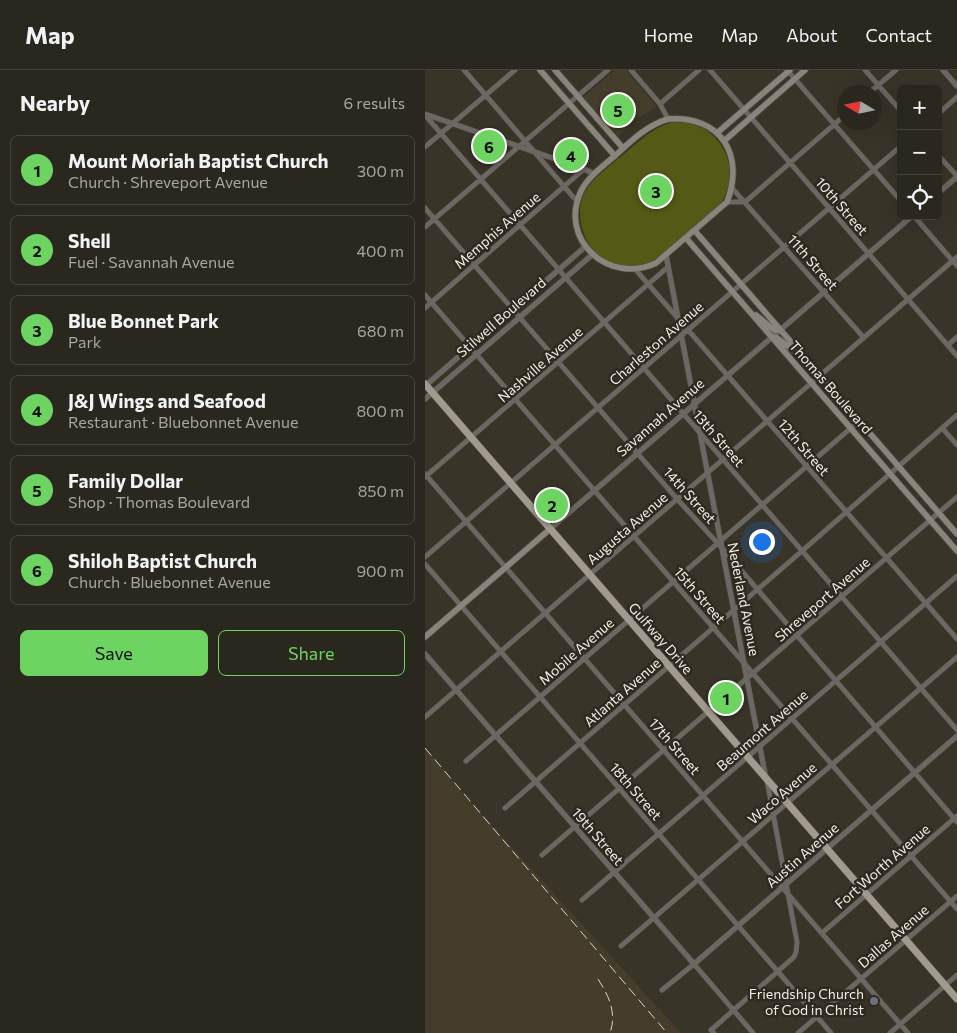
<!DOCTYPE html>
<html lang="en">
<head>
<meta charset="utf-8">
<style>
  body { margin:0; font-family:Commissioner,sans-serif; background:#36332b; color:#f1f3f6 }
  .controls { position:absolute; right:15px; top:15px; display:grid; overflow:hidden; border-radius:8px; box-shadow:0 5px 20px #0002 }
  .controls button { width:45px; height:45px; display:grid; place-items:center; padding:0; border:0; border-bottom:1px solid #46443c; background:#2a271e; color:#f1f3f6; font:25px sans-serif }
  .compass { position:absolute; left:412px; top:15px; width:45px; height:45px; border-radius:50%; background:#2a271e; box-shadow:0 5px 20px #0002; rotate:280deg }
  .you { position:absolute; left:336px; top:471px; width:18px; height:18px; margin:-12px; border:4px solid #fff; border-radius:50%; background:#1a73e8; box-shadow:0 0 0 8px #1a73e833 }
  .badge { display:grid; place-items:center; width:32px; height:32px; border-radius:50%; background:#6dd361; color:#111; font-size:16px; font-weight:700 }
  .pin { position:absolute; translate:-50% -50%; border:2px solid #fff; box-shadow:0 1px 5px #0006 }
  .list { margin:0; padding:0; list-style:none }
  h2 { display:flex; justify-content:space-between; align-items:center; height:65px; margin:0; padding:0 20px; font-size:21px }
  h2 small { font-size:16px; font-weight:400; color:#a5a5a4 }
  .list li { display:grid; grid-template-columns:32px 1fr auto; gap:15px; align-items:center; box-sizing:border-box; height:70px; margin:0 10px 10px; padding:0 10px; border:1px solid #46443c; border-radius:8px }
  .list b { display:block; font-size:19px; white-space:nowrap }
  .list p { margin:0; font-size:16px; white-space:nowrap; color:#a5a5a4 }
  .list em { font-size:16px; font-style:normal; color:#a5a5a4 }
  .actions { display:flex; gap:10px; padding:15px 20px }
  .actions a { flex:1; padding:11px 0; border:1px solid #6dd361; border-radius:8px; text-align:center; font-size:18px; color:#6dd361 }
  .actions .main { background:#6dd361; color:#111 }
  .icon { flex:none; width:28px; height:28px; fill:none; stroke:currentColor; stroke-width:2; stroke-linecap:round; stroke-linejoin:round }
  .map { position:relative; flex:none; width:532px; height:963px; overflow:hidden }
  header { display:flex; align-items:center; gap:30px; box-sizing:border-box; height:70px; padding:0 25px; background:#2a271e; border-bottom:1px solid #46443c }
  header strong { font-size:24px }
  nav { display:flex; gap:28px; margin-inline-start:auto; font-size:18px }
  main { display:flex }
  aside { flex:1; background:#2a271e }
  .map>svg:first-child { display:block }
  .built { fill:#443d2b }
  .green { fill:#545a15 }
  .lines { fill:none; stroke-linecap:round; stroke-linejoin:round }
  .minor-casing { stroke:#565247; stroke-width:5.5 }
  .tertiary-casing { stroke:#565247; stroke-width:6 }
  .secondary-casing { stroke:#565247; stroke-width:7 }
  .primary-casing { stroke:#565247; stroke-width:8 }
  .minor { stroke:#6b6863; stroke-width:4.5 }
  .tertiary { stroke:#6b6863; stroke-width:5 }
  .secondary { stroke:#8a857c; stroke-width:5.5 }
  .primary { stroke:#a19b8f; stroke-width:7 }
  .rail { stroke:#d7d4cc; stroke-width:1; stroke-dasharray:10 5; stroke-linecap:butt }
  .worship-dot { fill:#6b7280; stroke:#2e2a1f; stroke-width:2 }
  .labels { text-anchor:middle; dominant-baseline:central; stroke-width:5; stroke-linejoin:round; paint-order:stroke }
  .street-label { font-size:14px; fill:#f2efe8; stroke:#2e2a1f }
  .poi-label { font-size:14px; fill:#f2efe8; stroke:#2e2a1f; text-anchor:end }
</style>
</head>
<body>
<header>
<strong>Map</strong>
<nav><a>Home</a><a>Map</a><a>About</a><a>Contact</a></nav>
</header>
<main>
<aside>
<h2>Nearby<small>6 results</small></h2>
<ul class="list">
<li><span class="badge">1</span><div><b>Mount Moriah Baptist Church</b><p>Church · Shreveport Avenue</p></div><em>300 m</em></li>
<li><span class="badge">2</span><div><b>Shell</b><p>Fuel · Savannah Avenue</p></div><em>400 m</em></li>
<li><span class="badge">3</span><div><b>Blue Bonnet Park</b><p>Park</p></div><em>680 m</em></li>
<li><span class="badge">4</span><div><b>J&amp;J Wings and Seafood</b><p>Restaurant · Bluebonnet Avenue</p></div><em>800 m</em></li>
<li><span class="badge">5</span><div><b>Family Dollar</b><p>Shop · Thomas Boulevard</p></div><em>850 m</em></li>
<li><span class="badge">6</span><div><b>Shiloh Baptist Church</b><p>Church · Bluebonnet Avenue</p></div><em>900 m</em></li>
</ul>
<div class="actions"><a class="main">Save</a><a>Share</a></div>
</aside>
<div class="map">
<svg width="532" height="963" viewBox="0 0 532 963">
  <rect width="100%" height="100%" fill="#383428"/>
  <!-- built -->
  <path class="built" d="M190,0h11l31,37 -20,11 -19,18 -35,-39z
    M0,678l32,39 224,246h-256z"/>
  <!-- green -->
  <path class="green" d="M250,52c18,0 32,5 43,19 17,21 15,51 -3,70 -10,9 -22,18 -32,26 -15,13 -29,27 -48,29 -14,2 -33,-5 -42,-16 -13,-17 -19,-44 -5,-63 10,-13 24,-23 36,-33 17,-14 30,-28 51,-32z"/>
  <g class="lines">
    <defs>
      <path id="minor" d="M39,0l110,128 4,2
        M206,0l29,34 8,15
        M285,0l247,286
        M362,0l114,131
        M440,0l36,41
        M445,22l26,-22
        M235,34l39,-34
        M513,44l19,-17
        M0,45l532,615
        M0,77l90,-77
        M513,85l19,21
        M307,118l132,150
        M302,132h16
        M320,132l100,-87
        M0,138l252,291 45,49 235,274
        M489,146l43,50
        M0,157l183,-157
        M210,199l322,370
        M0,225l532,614
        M0,238l159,-139
        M523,275l9,-8
        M517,358l15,17
        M0,404l483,559
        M0,407l243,-210
        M0,487l476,-411
        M0,494l406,469
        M0,647l532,-460
        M41,691l393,-340
        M80,738l297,-257 155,-136
        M117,785l415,-358
        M157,830l375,-324
        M397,863l135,-117
        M196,876l336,-289
        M237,920l32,-26 59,69
        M289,963l-3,-3 83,-73 2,-5 1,-10 -30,-161
        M373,963l159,-137
        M465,963l67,-58"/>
      <path id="tertiary" d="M518,0l14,16
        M0,44l159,55 10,5
        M513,123l19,-16
        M241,185l100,524
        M0,316l161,-140
        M0,329l168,-145
        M125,459l362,-313
        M0,584l269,310 263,-228"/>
      <path id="secondary" d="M115,0l75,86
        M130,0l68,78
        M243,49c53,-4 77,36 59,83l-71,61c-47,22 -98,-23 -75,-72 8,-16 25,-27 37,-38 15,-14 30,-28 50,-34z
        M292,63l73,-63
        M299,71l81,-71
        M270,161l262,303
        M261,168l271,313
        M331,245l18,15h6
        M347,267l5,1 21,16
        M0,567l125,-108"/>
      <path id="primary" d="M0,314l532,615"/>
    </defs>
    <!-- minor casing -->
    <use href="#minor" class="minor-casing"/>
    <!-- tertiary casing -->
    <use href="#tertiary" class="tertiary-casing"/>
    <!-- secondary casing -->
    <use href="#secondary" class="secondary-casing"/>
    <!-- primary casing -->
    <use href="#primary" class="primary-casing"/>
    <!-- minor -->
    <use href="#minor" class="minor"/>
    <!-- tertiary -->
    <use href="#tertiary" class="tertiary"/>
    <!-- secondary -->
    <use href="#secondary" class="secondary"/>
    <!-- primary -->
    <use href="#primary" class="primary"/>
    <!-- rail -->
    <path class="rail" d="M0,678l242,285
      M173,909c11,17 19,34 12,54"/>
  </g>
  <!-- markers -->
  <circle class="worship-dot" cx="449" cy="931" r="5"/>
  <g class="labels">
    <!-- street labels -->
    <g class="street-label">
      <text transform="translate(417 136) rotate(49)">10th Street</text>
      <text transform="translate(72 160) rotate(-41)">Memphis Avenue</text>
      <text transform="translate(388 192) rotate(49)">11th Street</text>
      <text transform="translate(76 247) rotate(-41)">Stilwell Boulevard</text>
      <text transform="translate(231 273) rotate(-41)">Charleston Avenue</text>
      <text transform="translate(115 294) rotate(-41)">Nashville Avenue</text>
      <text transform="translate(406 317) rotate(49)">Thomas Boulevard</text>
      <text transform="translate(235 347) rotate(-41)">Savannah Avenue</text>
      <text transform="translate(294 368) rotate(49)">13th Street</text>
      <text transform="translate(379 377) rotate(49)">12th Street</text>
      <text transform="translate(265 425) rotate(48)">14th Street</text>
      <text transform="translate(202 458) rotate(-41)">Augusta Avenue</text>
      <text transform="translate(275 525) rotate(49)">15th Street</text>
      <text transform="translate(319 529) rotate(79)">Nederland Avenue</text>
      <text transform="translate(397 529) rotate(-41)">Shreveport Avenue</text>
      <text transform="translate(236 568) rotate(49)">Gulfway Drive</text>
      <text transform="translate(151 581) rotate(-41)">Mobile Avenue</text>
      <text transform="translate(197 622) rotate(-41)">Atlanta Avenue</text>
      <text transform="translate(337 660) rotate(-41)">Beaumont Avenue</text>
      <text transform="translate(250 676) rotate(49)">17th Street</text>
      <text transform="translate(211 721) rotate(49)">18th Street</text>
      <text transform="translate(357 723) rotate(-41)">Waco Avenue</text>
      <text transform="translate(173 766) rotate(49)">19th Street</text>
      <text transform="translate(377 785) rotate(-41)">Austin Avenue</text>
      <text transform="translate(457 796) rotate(-41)">Fort Worth Avenue</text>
      <text transform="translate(468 866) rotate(-41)">Dallas Avenue</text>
    </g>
    <!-- poi labels -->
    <g class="poi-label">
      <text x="439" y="923">Friendship Church<tspan x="439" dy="16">of God in Christ</tspan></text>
    </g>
  </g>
</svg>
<div class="controls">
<button>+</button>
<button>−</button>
<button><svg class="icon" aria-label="locate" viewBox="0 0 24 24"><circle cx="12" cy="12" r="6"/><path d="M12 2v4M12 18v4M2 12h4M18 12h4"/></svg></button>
</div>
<svg class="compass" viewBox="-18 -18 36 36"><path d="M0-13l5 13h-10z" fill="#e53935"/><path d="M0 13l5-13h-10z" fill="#a5a5a4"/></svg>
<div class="you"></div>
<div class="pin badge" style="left:301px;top:628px">1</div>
<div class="pin badge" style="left:127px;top:435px">2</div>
<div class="pin badge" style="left:231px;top:121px">3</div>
<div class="pin badge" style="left:146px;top:85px">4</div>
<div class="pin badge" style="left:193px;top:40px">5</div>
<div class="pin badge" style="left:64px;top:76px">6</div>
</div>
</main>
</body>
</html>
